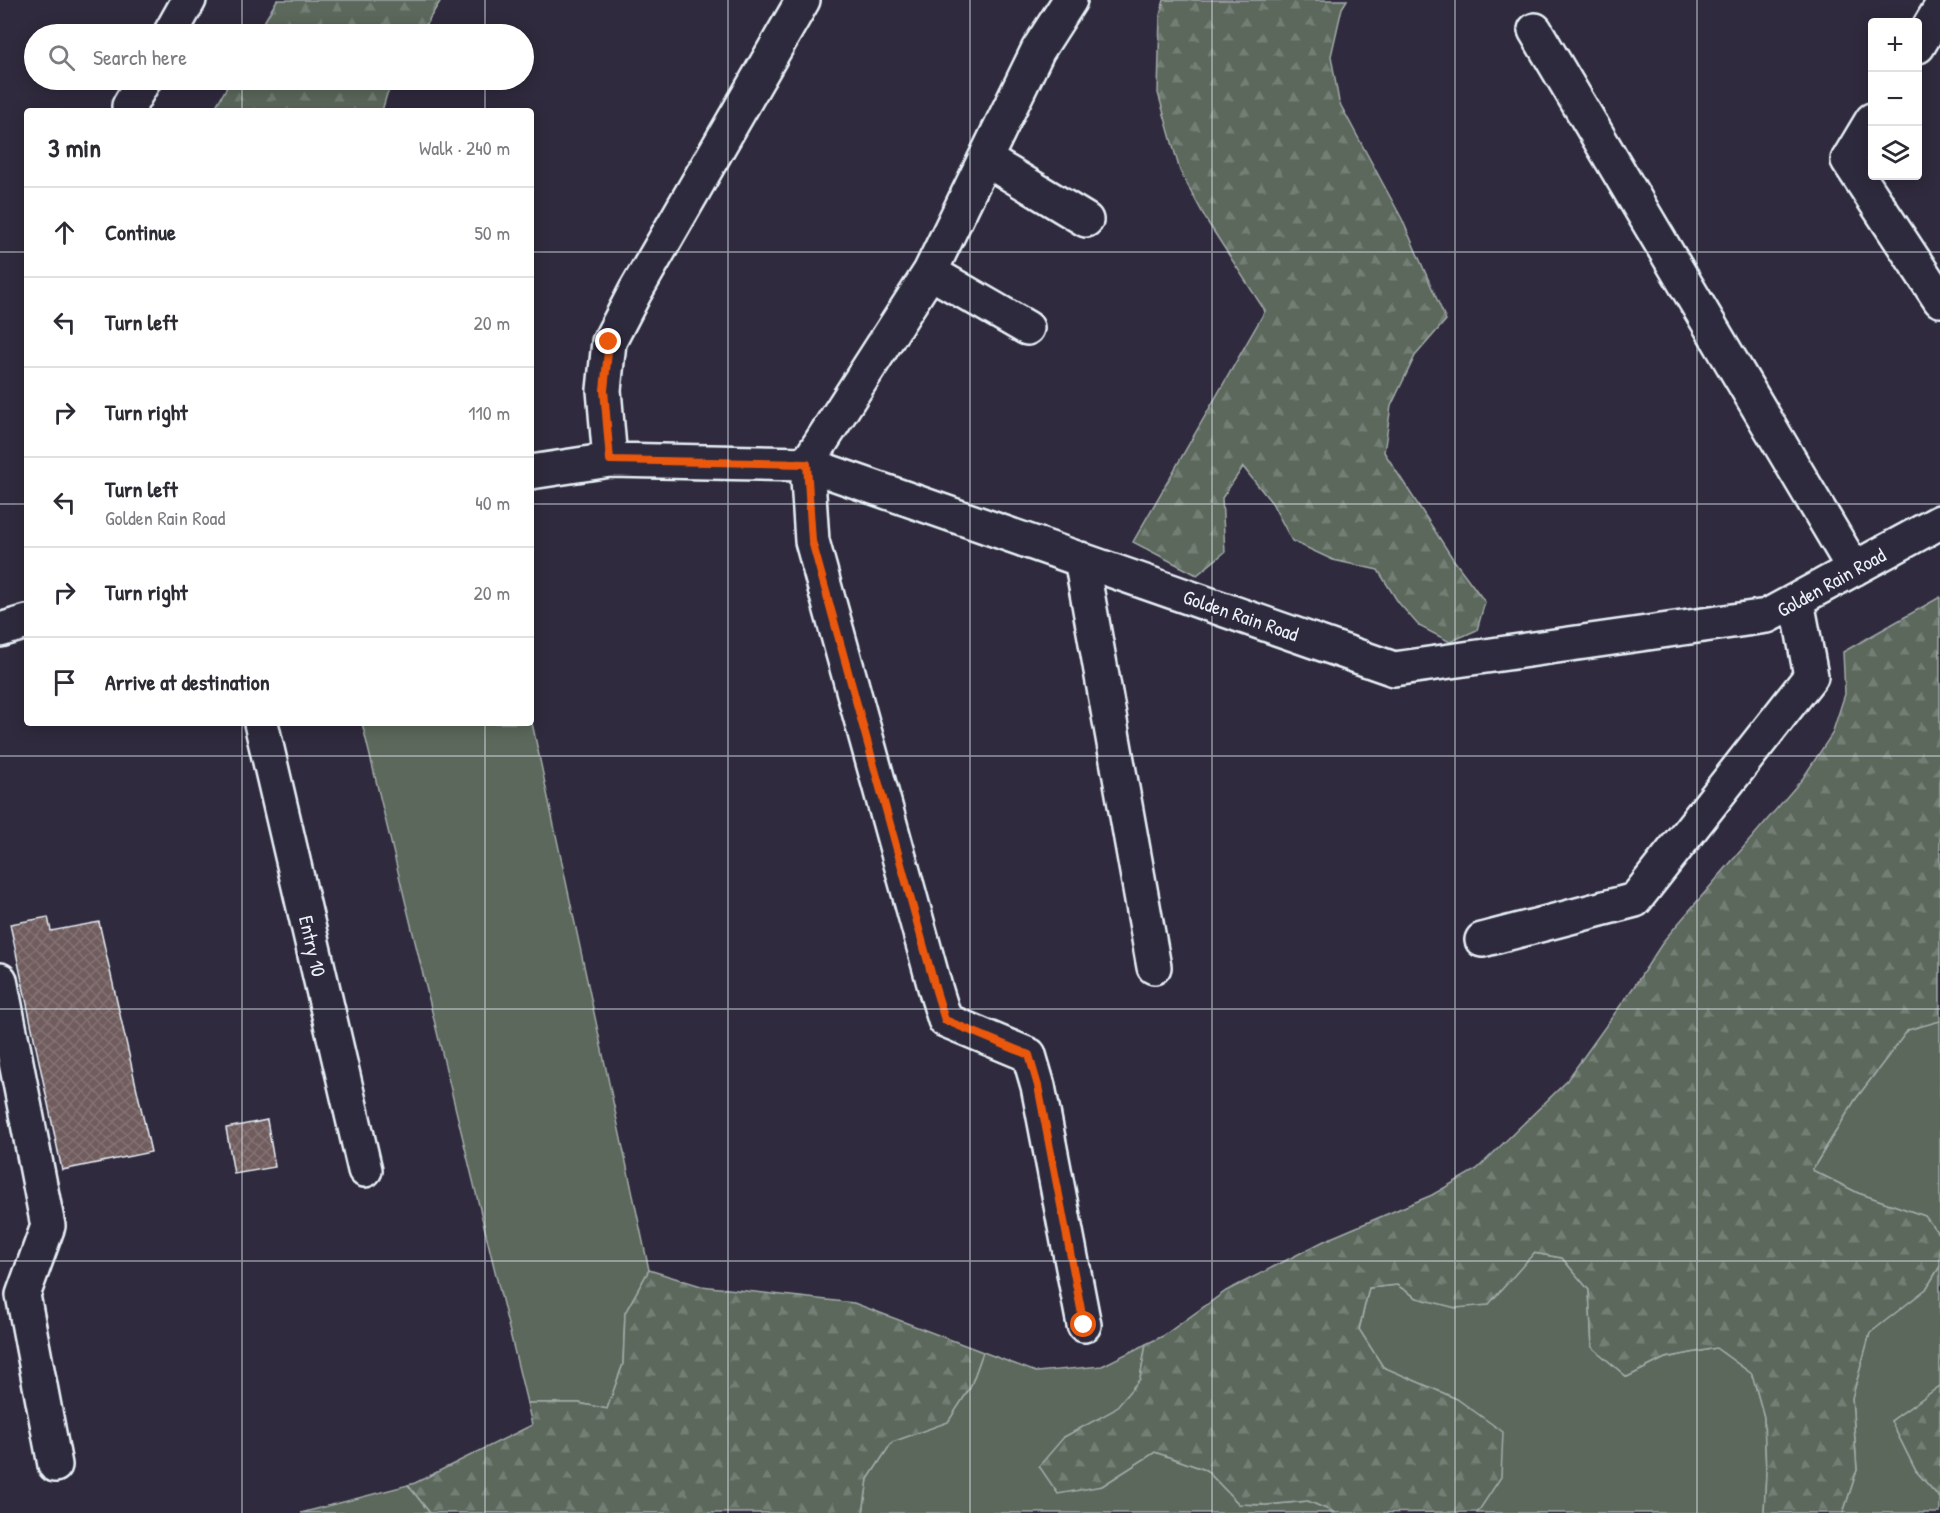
<!DOCTYPE html>
<html lang="en">
<head>
<meta charset="utf-8">
<style>
  body { margin:0; font-family:"Patrick Hand",sans-serif; background:#f2f2f3; color:#2b2b33 }
  .controls { position:absolute; right:18px; top:18px; display:grid; overflow:hidden; border-radius:6px; box-shadow:0 3px 15px #0003 }
  .controls button { width:54px; height:54px; display:grid; place-items:center; padding:0; border:0; border-bottom:2px solid #e1e1e2; background:#fff; color:#2b2b33; font:30px sans-serif }
  .stop { position:absolute; width:18px; height:18px; margin:-14px; border:4px solid #ea580c; border-radius:50%; background:#fff }
  .stop.end { background:#ea580c; border-color:#fff; box-shadow:0 2px 6px #0008 }
  .list { margin:0; padding:0; list-style:none }
  h2 { display:flex; justify-content:space-between; align-items:center; height:78px; margin:0; padding:0 24px; font-size:26px }
  h2 small { font-size:20px; font-weight:400; color:#7c7c81 }
  .list li { display:grid; grid-template-columns:39px 1fr auto; gap:18px; align-items:center; box-sizing:border-box; height:90px; padding:0 24px; border-top:2px solid #e1e1e2 }
  .list b { display:block; font-size:22px; white-space:nowrap }
  .list p { margin:0; font-size:20px; white-space:nowrap; color:#7c7c81 }
  .list em { font-size:20px; font-style:normal; color:#7c7c81 }
  .icon { flex:none; width:33px; height:33px; fill:none; stroke:currentColor; stroke-width:2; stroke-linecap:round; stroke-linejoin:round }
  .map { position:relative; flex:none; width:1940px; height:1513px; overflow:hidden }
  .search { position:absolute; background:#fff; box-shadow:0 3px 15px #0003; left:24px; top:24px; width:510px; height:66px; display:flex; align-items:center; gap:15px; box-sizing:border-box; padding:0 21px; border-radius:33px; color:#7c7c81; font-size:22px }
  .panel { position:absolute; background:#fff; box-shadow:0 3px 15px #0003; left:24px; top:108px; width:510px; height:618px; border-radius:6px }
  .map>svg:first-child { display:block }
  .grass { fill:#5c685c; stroke:#a2acaa; stroke-width:1.5 }
  .forest { fill:url(#forest-firs); stroke:#a2acaa; stroke-width:1.5 }
  .building { fill:url(#building-cross-hatch); stroke:#e8f1f8; stroke-width:1.5 }
  .lines { fill:none; stroke-linecap:round; stroke-linejoin:round }
  .minor-casing { stroke:#e8f1f8; stroke-width:38 }
  .minor { stroke:#2f2a3d; stroke-width:33 }
  .route { stroke:#ea580c; stroke-width:8 }
  .grid { fill:none; stroke:#e8f1f8; stroke-width:1.5; stroke-opacity:0.55 }
  .labels { text-anchor:middle; dominant-baseline:central; stroke-width:6; stroke-linejoin:round; paint-order:stroke }
  .street-label { font-size:20px; fill:#e8f1f8; stroke:#2f2a3d }
</style>
</head>
<body>
<div class="map">
<svg width="1940" height="1513" viewBox="0 0 1940 1513">
  <defs>
    <pattern id="forest-firs" width="22" height="20" patternUnits="userSpaceOnUse" patternTransform="scale(1.5)"><rect width="22" height="20" fill="#5c685c"/><path d="M5 1l3.5 6h-7zM16 11l3.5 6h-7z" fill="#737e74"/></pattern>
    <pattern id="building-cross-hatch" width="8" height="8" patternUnits="userSpaceOnUse" patternTransform="scale(1.5)"><rect width="8" height="8" fill="#6f5b5d"/><path d="M0 0l8 8M0 8l8-8" fill="none" stroke="#847375"/></pattern>
  </defs>
  <rect width="100%" height="100%" fill="#2f2a3d"/>
  <filter id="ink" filterUnits="userSpaceOnUse"><feTurbulence type="fractalNoise" baseFrequency=".0167" numOctaves="2"/><feDisplacementMap in="SourceGraphic" scale="12" xChannelSelector="R" yChannelSelector="G"/><feConvolveMatrix kernelMatrix="1 2 1 2 8 2 1 2 1" color-interpolation-filters="sRGB"/></filter>
  <g filter="url(#ink)">
    <!-- grass -->
    <path class="grass" d="M531,718l118,552 -24,43 -2,51 -16,45 -28,-6h-52l-165,-680h169z
      M1940,1021v215l-16,-20 -66,-23 -46,-23 43,-70 53,-71z
      M1533,1253l29,5 27,32 3,57 35,30 38,-19 51,-10 36,26 12,43 2,56 -2,40h-288l2,-1 -21,-113 -74,-32 -24,-37 10,-42 28,-3 20,13 71,7z
      M1940,1266v120l-49,35 25,50 24,27v15h-97l14,-43 -5,-72 18,-66 56,-43z
      M1146,1344l-6,35 -26,32 -50,26 38,49 53,-34 51,18 33,34 27,1 42,-4 28,12h-473l5,-34 24,-37 56,-20 22,-34 13,-36 53,20 66,-6z
      M408,1485l22,28h-129z"/>
    <!-- forest -->
    <path class="forest" d="M277,0h164l-21,34h-163z
      M1164,0h183l-5,8 -11,48 8,46 63,117 44,101 -31,36 -24,50 -7,46 69,107 32,43 -8,28 -27,12 -31,-16 -21,-24 -20,-32 -45,-10 -41,-19 -20,-38 -29,-36 -21,31 3,54 -28,23 -64,-33 132,-231 -58,-90 -27,-50 -22,-78 2,-78z
      M231,80h164l-8,14 -5,17h-169z
      M1940,597v424l-32,9 -53,70 -43,70 46,23 67,23 15,20v30l-14,23 -56,44 -18,65 5,72 -14,43h-79l2,-40 -2,-56 -12,-43 -36,-26 -51,10 -38,19 -35,-30 -3,-57 -27,-32 -28,-5 -46,52 -32,3 -39,-10 -20,-13 -28,3 -10,41 24,38 74,32 46,33 -2,45 -23,35 -142,1 -28,-12 -42,4 -27,-1 -33,-34 -51,-18 -53,34 -44,8 -19,-28 25,-29 50,-27 26,-31 6,-35 17,-8 63,-45 100,-51 106,-45 45,-26 88,-86 70,-98 30,-46 138,-161 29,-44 13,-40 -2,-42z
      M649,1270l52,16 153,17 129,49 -13,36 -22,34 -56,20 -24,37 -5,34h-433l-22,-28 7,-2 117,-58 -5,-22h52l28,6 16,-45 2,-51z
      M1940,1386v112l-24,-27 -25,-50z"/>
    <!-- building -->
    <path class="building" d="M48,917l3,14 48,-9 52,230 -89,18 -52,-246z
      M267,1120l8,47 -41,7 -8,-46z"/>
    <g class="lines">
      <defs>
        <path id="minor" d="M1070,0l-32,50 -108,222 -123,192 5,77 124,450 9,29 84,35 9,31 46,239
          M1535,30l319,539
          M170,34l19,-34
          M1918,46l22,-37
          M130,111l-1,-5 15,-26
          M1872,120l-24,40 92,140
          M985,159l101,61
          M930,272l97,56
          M610,460l-6,-70 5,-48 26,-50 168,-292
          M531,472l79,-12 197,4 587,205 373,-53 173,-94
          M1081,559l73,408
          M0,630l27,-8
          M261,723l104,447
          M1482,940l153,-40 176,-224 -14,-75
          M0,980l48,246 -25,69 32,170"/>
      </defs>
      <!-- minor casing -->
      <use href="#minor" class="minor-casing"/>
      <!-- minor -->
      <use href="#minor" class="minor"/>
    </g>
  </g>
  <g class="lines" filter="url(#ink)">
    <!-- route -->
    <path class="route" d="M609,342l-5,48 6,70 197,4 5,77 124,450 9,29 84,35 9,31 46,239"/>
  </g>
  <!-- grid -->
  <path class="grid" d="M242,0v34M485,0v34M728,0v1513M970,0v1513M1212,0v1513M1455,0v1513M1697,0v1513M242,80v31M485,80v31M0,252h27M531,252h1409M0,504h27M531,504h1409M242,723v790M485,723v790M0,756h1940M0,1009h1940M0,1261h1940"/>
  <g class="labels">
    <!-- street labels -->
    <g class="street-label">
      <text transform="translate(1831 582) rotate(-29)">Golden Rain Road</text>
      <text transform="translate(1241 615) rotate(19)">Golden Rain Road</text>
      <text transform="translate(313 946) rotate(77)">Entry 10</text>
    </g>
  </g>
</svg>
<div class="controls">
<button>+</button>
<button>−</button>
<button><svg class="icon" aria-label="layers" viewBox="0 0 24 24"><path d="M12 4l9 5-9 5-9-5zM3 14l9 5 9-5"/></svg></button>
</div>
<div class="stop" style="left:1084px;top:1325px"></div>
<div class="stop end" style="left:609px;top:342px"></div>
<div class="search"><svg class="icon" aria-label="search" viewBox="0 0 24 24"><circle cx="10" cy="10" r="6"/><path d="M15 15l6 6"/></svg>Search here</div>
<section class="panel">
<h2>3 min<small>Walk · 240 m</small></h2>
<ul class="list">
<li><svg class="icon" aria-label="ahead" viewBox="0 0 24 24"><path d="M12 20V5M6 11l6-6 6 6"/></svg><div><b>Continue</b></div><em>50 m</em></li>
<li><svg class="icon" aria-label="left" viewBox="0 0 24 24"><path d="M17 20v-9H6M10 6l-5 5 5 5"/></svg><div><b>Turn left</b></div><em>20 m</em></li>
<li><svg class="icon" aria-label="right" viewBox="0 0 24 24"><path d="M7 20v-9h11M14 6l5 5-5 5"/></svg><div><b>Turn right</b></div><em>110 m</em></li>
<li><svg class="icon" aria-label="left" viewBox="0 0 24 24"><path d="M17 20v-9H6M10 6l-5 5 5 5"/></svg><div><b>Turn left</b><p>Golden Rain Road</p></div><em>40 m</em></li>
<li><svg class="icon" aria-label="right" viewBox="0 0 24 24"><path d="M7 20v-9h11M14 6l5 5-5 5"/></svg><div><b>Turn right</b></div><em>20 m</em></li>
<li><svg class="icon" aria-label="arrive" viewBox="0 0 24 24"><path d="M6 21V4h12l-3 4 3 4H6"/></svg><div><b>Arrive at destination</b></div></li>
</ul>
</section>
</div>
</body>
</html>
